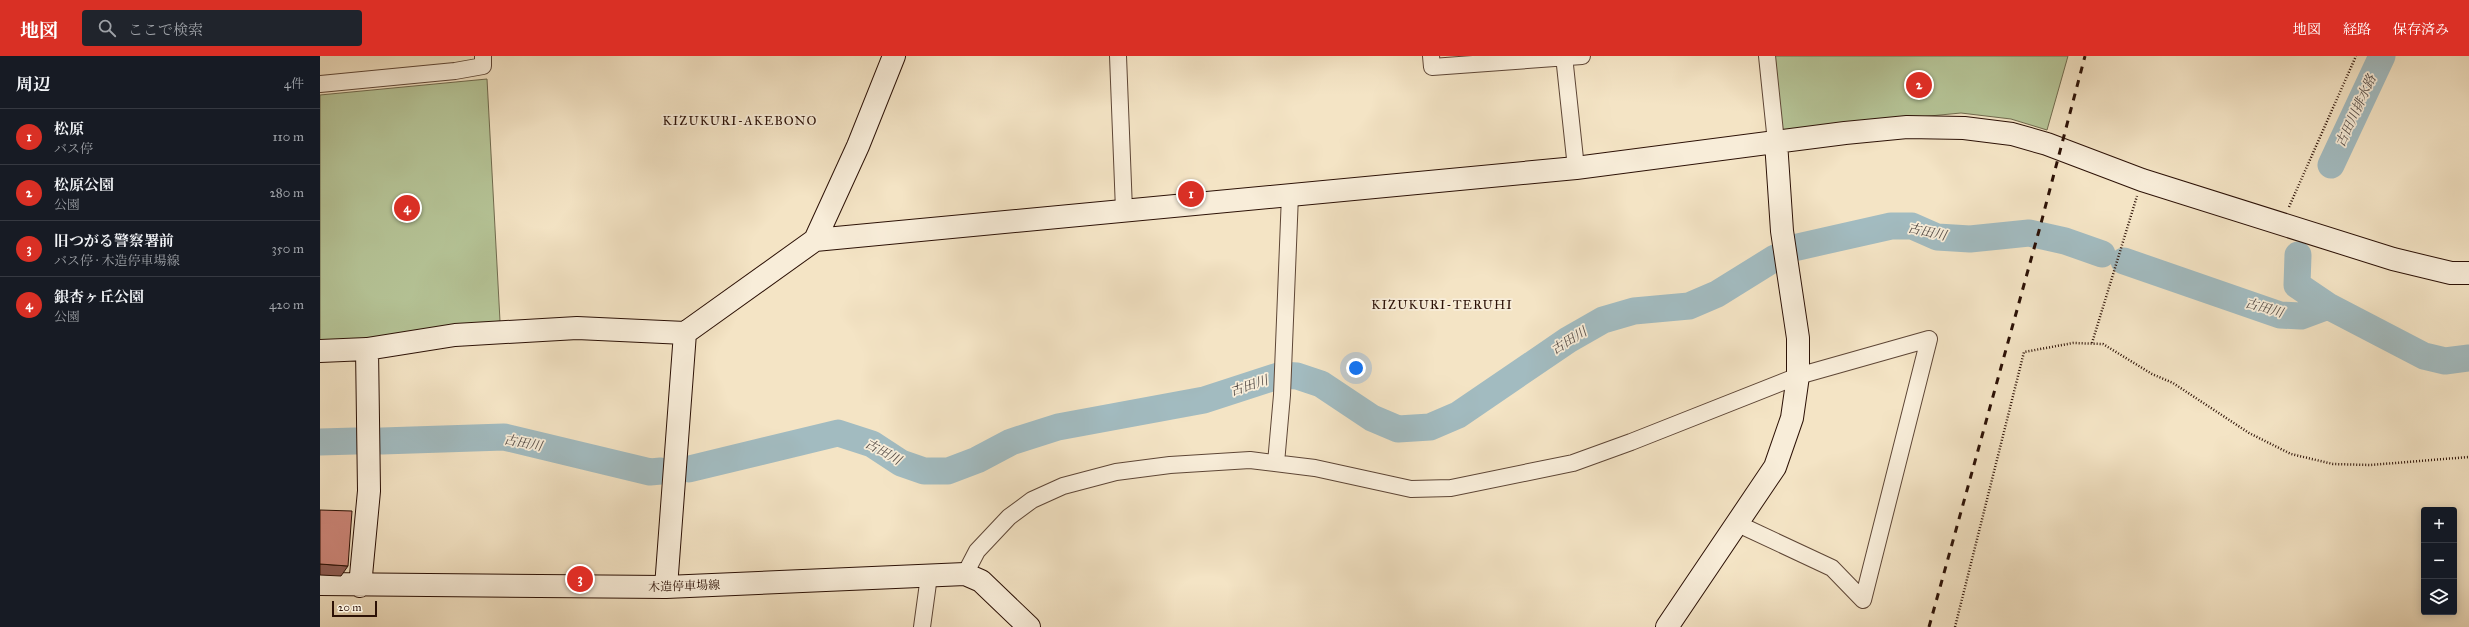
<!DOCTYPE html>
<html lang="ja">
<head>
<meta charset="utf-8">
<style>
  body { margin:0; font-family:"IM FELL Great Primer","Noto Serif JP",serif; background:#20242c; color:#f1f3f6 }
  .controls { position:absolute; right:12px; bottom:12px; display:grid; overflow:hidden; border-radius:4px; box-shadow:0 2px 10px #0003 }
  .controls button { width:36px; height:36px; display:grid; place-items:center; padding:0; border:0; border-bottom:1px solid #363941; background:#171b24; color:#f1f3f6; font:20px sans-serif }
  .scale { position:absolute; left:12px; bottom:10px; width:45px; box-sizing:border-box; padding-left:4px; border:2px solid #2c1106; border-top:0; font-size:11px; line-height:14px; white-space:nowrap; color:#2c1106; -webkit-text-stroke:3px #f8edd9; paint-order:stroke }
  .you { position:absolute; left:1036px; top:312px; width:14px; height:14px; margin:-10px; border:3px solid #fff; border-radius:50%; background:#1a73e8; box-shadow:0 0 0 6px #1a73e833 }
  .badge { display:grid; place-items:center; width:26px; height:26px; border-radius:50%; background:#d93025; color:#fff; font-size:13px; font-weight:700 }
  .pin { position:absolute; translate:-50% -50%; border:2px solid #fff; box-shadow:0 1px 4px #0006 }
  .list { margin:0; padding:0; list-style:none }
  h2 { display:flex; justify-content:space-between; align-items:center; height:52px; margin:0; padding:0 16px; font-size:17px }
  h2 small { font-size:13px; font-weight:400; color:#9ea1a6 }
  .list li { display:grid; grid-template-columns:26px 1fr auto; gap:12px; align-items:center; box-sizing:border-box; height:56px; padding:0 16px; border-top:1px solid #363941 }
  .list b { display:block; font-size:15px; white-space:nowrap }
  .list p { margin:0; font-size:13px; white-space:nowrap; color:#9ea1a6 }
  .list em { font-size:13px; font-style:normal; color:#9ea1a6 }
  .icon { flex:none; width:22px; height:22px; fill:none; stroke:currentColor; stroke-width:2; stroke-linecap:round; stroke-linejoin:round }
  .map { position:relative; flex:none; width:2149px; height:571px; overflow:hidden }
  header { display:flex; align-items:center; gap:24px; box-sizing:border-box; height:56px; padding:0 20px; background:#d93025; color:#fff }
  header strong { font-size:19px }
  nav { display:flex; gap:22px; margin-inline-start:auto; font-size:14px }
  .search { width:280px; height:36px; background:#20242c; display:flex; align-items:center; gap:10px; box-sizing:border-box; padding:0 14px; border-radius:4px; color:#9ea1a6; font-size:15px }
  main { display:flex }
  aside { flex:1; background:#171b24 }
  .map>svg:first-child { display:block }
  .green { fill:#b6c598; stroke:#716b4f }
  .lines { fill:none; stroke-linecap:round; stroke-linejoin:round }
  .river { stroke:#a2bbc0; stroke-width:27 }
  .street-casing { stroke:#5e4636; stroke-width:18 }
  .secondary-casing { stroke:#2c1106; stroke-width:24 }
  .path { stroke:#2c1106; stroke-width:2.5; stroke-dasharray:1 2; stroke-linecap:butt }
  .street { stroke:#f8edd9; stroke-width:16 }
  .secondary { stroke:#f8edd9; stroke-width:22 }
  .rail { stroke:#2c1106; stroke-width:3; stroke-dasharray:7 7; stroke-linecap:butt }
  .shaded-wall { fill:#905e55; stroke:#2c1106 }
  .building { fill:#cd877a; stroke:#2c1106 }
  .labels { text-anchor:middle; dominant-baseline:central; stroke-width:3.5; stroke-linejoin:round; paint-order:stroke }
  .street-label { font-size:12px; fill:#2c1106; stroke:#f8edd9 }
  .water-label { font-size:13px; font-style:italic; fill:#554c47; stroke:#f8edd9 }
  .neighbourhood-label { font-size:13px; letter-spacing:1px; fill:#2c1106; stroke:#f8edd9 }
</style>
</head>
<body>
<header>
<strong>地図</strong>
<div class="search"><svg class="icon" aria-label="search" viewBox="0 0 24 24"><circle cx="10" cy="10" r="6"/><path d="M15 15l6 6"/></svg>ここで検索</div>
<nav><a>地図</a><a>経路</a><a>保存済み</a></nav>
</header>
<main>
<aside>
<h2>周辺<small>4件</small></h2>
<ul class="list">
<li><span class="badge">1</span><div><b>松原</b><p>バス停</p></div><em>110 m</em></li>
<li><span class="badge">2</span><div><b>松原公園</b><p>公園</p></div><em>280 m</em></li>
<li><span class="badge">3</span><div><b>旧つがる警察署前</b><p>バス停 · 木造停車場線</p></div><em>350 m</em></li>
<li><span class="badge">4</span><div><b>銀杏ヶ丘公園</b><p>公園</p></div><em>420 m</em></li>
</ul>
</aside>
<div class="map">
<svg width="2149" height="571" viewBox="0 0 2149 571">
  <rect width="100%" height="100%" fill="#f4e4c5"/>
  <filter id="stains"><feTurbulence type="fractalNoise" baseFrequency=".005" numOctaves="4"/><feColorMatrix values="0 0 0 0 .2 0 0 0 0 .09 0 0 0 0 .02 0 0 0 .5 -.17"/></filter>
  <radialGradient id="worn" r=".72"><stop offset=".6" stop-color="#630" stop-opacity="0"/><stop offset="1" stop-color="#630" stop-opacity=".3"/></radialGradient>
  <!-- green -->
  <path class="green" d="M1455,0h293l-21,74 -36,-11 -50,-6 -179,17z
    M167,23l13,242 -180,23v-249z"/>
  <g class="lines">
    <!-- river -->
    <path class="river" d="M2011,109l51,-109
      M1478,191l93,-21h21l25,11 33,2 59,-6 36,8 37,13
      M1978,199l-1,30 31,21 96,50 21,5 24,-3
      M1804,205l156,54 21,1 27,-10
      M62,385l122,-4 146,35 11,-1
      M0,386l35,-1
      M369,413l149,-36 34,11 29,19 23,8h24l29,-11 34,-18 47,-15 146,-27 77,-25 16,1 24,8 51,34 26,11 32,-2 28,-12 110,-75 35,-20 31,-9 55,-5 28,-12 58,-36"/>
    <defs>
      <path id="street" d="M798,0l6,154
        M1111,0l1,11 150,-11
        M1244,0l12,112
        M1447,0l9,86
        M0,28l135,-13 28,-5v-10
        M956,407l6,-68 8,-200
        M645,518l12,-23 32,-34 23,-17 31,-14 53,-14 54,-7 80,-5 65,8 96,21 40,-1 122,-25 58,-21 167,-66 131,-37 -66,261 -31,-32 -94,-44
        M602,571l7,-51"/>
      <path id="secondary" d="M495,184l761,-72 269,-35 62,-6 57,1 48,6 35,10 95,36 251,79 58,14h18
        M0,295l47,-2 88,-14 122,-7 108,5 130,-93 43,-94 36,-90
        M0,528l346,3 299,-13 16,7 48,46
        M40,530l9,-95 -2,-142
        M346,531l19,-254
        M1347,571l108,-160 17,-49 6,-42v-38l-16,-107 -6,-89"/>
    </defs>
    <!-- street casing -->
    <use href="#street" class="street-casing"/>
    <!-- secondary casing -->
    <use href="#secondary" class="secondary-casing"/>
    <!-- path -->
    <path class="path" d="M1969,151l67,-151
      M1772,287l45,-147
      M1635,571l69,-275 49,-9 30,1 49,30 21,9 76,50 42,21 42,10 37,1 99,-8"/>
    <!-- street -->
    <use href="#street" class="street"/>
    <!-- secondary -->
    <use href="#secondary" class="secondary"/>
    <!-- rail -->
    <path class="rail" d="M1609,571l111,-400 45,-171"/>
  </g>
  <!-- shaded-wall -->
  <path class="shaded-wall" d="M0,508l28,2 -7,10 -21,-1z"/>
  <!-- building -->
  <path class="building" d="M0,454l32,1 -4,55 -28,-2z"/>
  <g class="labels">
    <!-- street labels -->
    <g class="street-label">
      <text transform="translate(364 530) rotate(-2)">木造停車場線</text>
    </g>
    <!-- water labels -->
    <g class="water-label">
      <text transform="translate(2036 55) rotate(-65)">古田川排水路</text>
      <text transform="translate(1607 176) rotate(13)">古田川</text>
      <text transform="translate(1944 252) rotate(16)">古田川</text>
      <text transform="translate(1249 285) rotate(-32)">古田川</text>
      <text transform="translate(929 330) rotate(-18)">古田川</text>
      <text transform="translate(203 387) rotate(11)">古田川</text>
      <text transform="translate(563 396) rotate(29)">古田川</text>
    </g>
    <!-- neighbourhood labels -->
    <g class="neighbourhood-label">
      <text x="420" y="65">KIZUKURI-AKEBONO</text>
      <text x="1122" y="249">KIZUKURI-TERUHI</text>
    </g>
  </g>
  <rect width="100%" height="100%" filter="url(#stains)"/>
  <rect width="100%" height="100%" fill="url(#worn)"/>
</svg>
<div class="controls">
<button>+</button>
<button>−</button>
<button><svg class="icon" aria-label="layers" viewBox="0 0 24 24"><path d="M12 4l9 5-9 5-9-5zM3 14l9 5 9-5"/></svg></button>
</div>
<div class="scale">20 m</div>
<div class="you"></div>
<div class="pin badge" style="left:871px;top:138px">1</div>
<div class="pin badge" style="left:1599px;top:29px">2</div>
<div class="pin badge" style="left:260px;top:523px">3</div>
<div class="pin badge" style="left:87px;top:152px">4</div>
</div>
</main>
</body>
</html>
